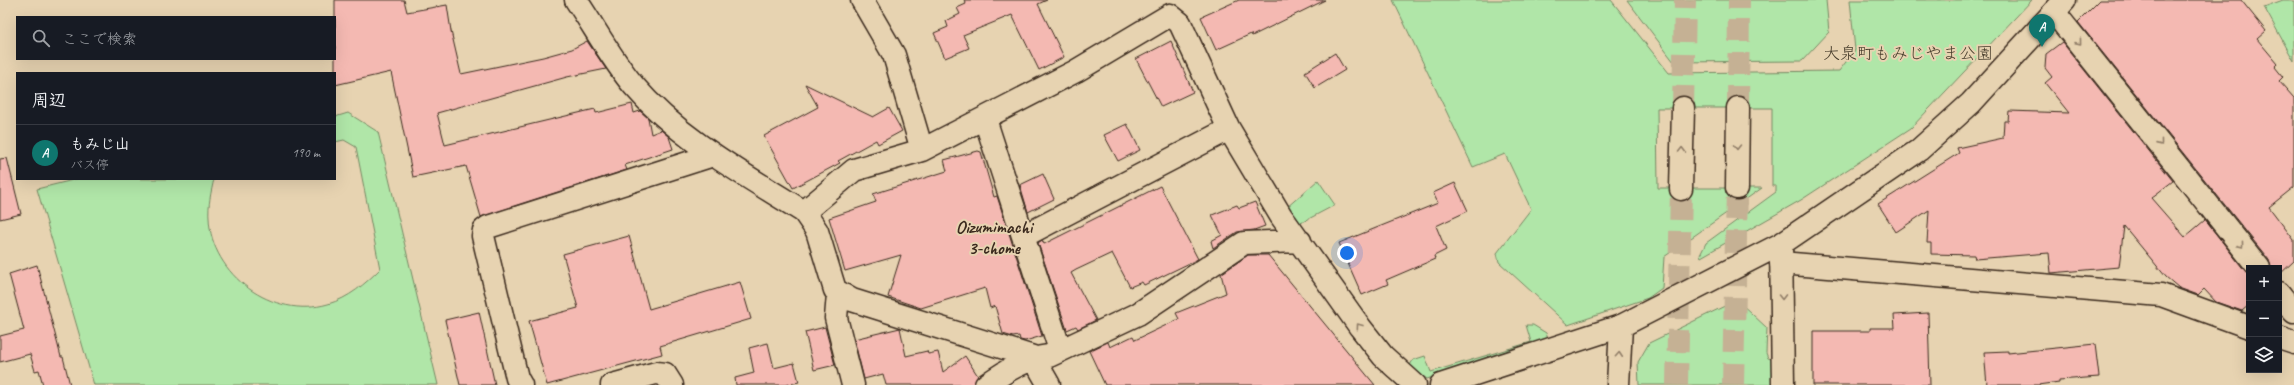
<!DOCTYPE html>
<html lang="ja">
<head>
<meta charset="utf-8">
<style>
  body { margin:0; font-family:Caveat,"Klee One",sans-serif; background:#20242c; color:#f1f3f6 }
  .controls { position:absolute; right:12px; bottom:12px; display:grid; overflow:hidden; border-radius:0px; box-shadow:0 4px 16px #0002 }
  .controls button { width:36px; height:36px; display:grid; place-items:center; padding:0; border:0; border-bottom:1px solid #363941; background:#171b24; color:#f1f3f6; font:20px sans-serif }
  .you { position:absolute; left:1347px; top:253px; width:14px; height:14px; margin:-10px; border:3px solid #fff; border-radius:50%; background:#1a73e8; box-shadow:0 0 0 6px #1a73e833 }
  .badge { display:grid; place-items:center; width:26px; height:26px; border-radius:50%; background:#0f766e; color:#fff; font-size:13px; font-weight:700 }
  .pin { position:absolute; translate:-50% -33px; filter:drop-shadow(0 1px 2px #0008) }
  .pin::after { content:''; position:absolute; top:21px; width:14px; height:12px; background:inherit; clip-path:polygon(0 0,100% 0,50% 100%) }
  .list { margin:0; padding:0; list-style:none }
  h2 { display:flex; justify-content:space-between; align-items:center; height:52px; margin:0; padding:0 16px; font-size:17px }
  h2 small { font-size:13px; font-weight:400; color:#9ea1a6 }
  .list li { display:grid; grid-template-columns:26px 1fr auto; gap:12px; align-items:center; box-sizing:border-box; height:56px; padding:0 16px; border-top:1px solid #363941 }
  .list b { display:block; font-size:15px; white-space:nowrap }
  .list p { margin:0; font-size:13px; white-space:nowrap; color:#9ea1a6 }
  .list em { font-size:13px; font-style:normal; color:#9ea1a6 }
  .icon { flex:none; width:22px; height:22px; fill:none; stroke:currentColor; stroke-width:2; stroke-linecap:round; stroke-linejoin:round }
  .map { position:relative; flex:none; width:2294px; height:385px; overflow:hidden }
  .search { position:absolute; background:#171b24; box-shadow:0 4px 16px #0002; left:16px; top:16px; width:320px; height:44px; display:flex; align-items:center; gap:10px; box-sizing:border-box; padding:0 14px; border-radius:0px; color:#9ea1a6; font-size:15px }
  .panel { position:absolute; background:#171b24; box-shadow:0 4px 16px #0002; left:16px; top:72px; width:320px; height:108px; border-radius:0px }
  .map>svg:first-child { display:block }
  .green { fill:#b0e6a8; stroke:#768863 }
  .building { fill:#f4b9b2; stroke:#3b2a1e }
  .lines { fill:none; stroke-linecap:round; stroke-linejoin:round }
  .highway-tunnel { stroke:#c5b194; stroke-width:22; stroke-dasharray:22 11; stroke-linecap:butt }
  .street-casing { stroke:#3b2a1e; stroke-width:25 }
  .secondary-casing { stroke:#3b2a1e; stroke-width:25 }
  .highway-casing { stroke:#3b2a1e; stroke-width:25 }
  .street { stroke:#e7d3b1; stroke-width:22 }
  .secondary { stroke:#e7d3b1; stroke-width:22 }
  .highway { stroke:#e7d3b1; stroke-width:22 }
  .oneway { stroke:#917e68 }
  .labels { text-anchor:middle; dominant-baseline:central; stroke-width:4; stroke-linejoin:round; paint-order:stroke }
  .park-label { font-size:17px; fill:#473d2c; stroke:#e7d3b1 }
  .neighbourhood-label { font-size:18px; font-weight:bold; fill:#3b2a1e; stroke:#e7d3b1 }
</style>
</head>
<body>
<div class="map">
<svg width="2294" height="385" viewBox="0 0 2294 385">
  <rect width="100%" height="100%" fill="#e7d3b1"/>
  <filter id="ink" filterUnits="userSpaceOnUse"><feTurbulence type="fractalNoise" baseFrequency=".025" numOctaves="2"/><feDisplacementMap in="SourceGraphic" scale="8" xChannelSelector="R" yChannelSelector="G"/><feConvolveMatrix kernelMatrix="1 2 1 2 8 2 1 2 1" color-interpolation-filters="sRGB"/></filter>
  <g filter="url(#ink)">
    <!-- green -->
    <path class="green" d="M1393,0h218l58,73 170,-2 16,-21 -5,-50h182l-121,128 -110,72 -100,57 -1,-2 6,-12 70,-51v-6h-4v-78h-115l1,80h104l-98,69 -2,31 -14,10 -80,27 -69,-63 -2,-9 34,-44 -26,-55 -32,13z
      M1627,0h199l3,32 -27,29 -128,1z
      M2283,0h11v61l-30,-54z
      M348,113l30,19 60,253h-344l-57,-196 40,-10h137c-3,13 -6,26 -5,39 2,57 64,102 119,86 21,-6 37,-20 52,-35l-24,-122 -12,-7 -9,2v-25z
      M1318,180l17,25 -38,20 -11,-17z
      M1737,300l30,28 -1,25 2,5 4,1v26h-133l-1,-23 11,-19z
      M1526,325h7l13,8 2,6 -121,40 -18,-12 4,-7 12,-4 6,16 100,-30z"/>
    <!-- building -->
    <path class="building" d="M335,0h69l3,12 40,-7 4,26 10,43 82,-17 29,-8 15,-8 19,28 -39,8 -130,36 8,32 150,-36 1,4 36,-9 2,9 6,-2 8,7 3,16 10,-4 8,7 4,12 -48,16 2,5 -146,47 -15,-51 -53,11 -22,-105 -56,13z
      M964,0h83l-9,4 26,53 -25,13 -27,-55 -49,20 6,13 -24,10 -11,-25 14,-6 -2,-6 14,-7 -3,-6 9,-4z
      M1239,0h86l-73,36 -1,-2 -35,16 -15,-33z
      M2100,0h141l25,31 -9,8 21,25 -3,3 8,10 -4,4 15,17v89l-25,20 25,33v21l-15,14v-7h-8l-2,-8 -191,-238z
      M1171,41l22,51 -32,15 -25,-48z
      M2062,42l111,139 -22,17 34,39 20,-17 44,56v29l-7,6 -26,-9 -12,-13 -6,6 -19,-7 -13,-11 -42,-51 -5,41 -68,6 -2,-20 -74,6 -1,-4 -43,-1v-11h-4l2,-33 -33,22 -18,-28 81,-51 -2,-5 46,-10 1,-17h4l1,-10 60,2 -24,-30 7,-6 -7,-9 1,-14z
      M1335,53l10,17 -30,18 -10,-16z
      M805,84l68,33 16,-9 13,23 -24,13 -2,-4 -38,21 2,2 -47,25 -29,-52 54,-29z
      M1127,124l13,26 -22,11 -14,-26z
      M978,151l3,1 13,45 3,-1 45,140 -17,5 -5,-1 -1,-4 -6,1 -10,-3 -8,-28 -5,2 -5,-20 -64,20 -33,-11 13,-42 -56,16 -16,-53 47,-16 -3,-8 74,-23 -3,-11z
      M7,158l14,56 -21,5v-60z
      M1043,174l11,25 -26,13 -8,-27z
      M1455,183l13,28 -32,15 10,24 -12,6 1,3 -49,21 2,4 -26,11 -23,-52 99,-40 -5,-10z
      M1160,186l38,73 -54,26 -2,-3 -12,5 -18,-34 -36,17 -5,3 25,47 -18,9 -2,-3 -9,4 -29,-87 4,-3 2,4z
      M1255,202l10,24 -11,4 -17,2 -24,16 -2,-7 11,-6 -10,-20 25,-10 2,3z
      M629,236l20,73 91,-27 11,37 -91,27 2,8 -115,31 -18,-64 49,-13 -15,-54z
      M1248,255h20l107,130h-270l-16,-34 19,-9 2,5 23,-11 2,4 44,-21 -3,-6 50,-20 -5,-19z
      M37,265l24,92h2l7,28h-27l-4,-15 -4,1 -5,-17 -30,8v-26l24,-6 -15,-56z
      M479,312l16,73h-35l-15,-65z
      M1928,313l2,72h-117v-54h57v-3h25l-1,-13z
      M825,327l10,38 -21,5 -9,-38z
      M900,328l6,28 21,-5 1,3 10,-2 5,20 22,-16 13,20 -4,9h-88l-3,-11 -19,5 -10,-40z
      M768,343l6,25 20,-5 5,19 -14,3h-49l-1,-7 19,-5 -5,-25z
      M2095,344l4,33 -40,3v2l-21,3h-51l-3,-33 24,-1v2z"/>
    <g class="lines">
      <!-- highway-tunnel -->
      <path class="highway-tunnel" d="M1683,108l2,-108
        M1738,108l1,-108
        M1677,385l4,-196
        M1733,385l4,-197"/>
      <defs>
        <path id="street" d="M576,0c19,28 36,60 58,86 46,54 110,88 170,126l50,-42 68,-20
          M862,0l32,55 28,95 154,-79 94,-56 10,8 49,106 52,87 79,111 23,29 32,29
          M2054,12l205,256
          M985,119l75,231
          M804,212l13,19 18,59 17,10 181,57 16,28
          M1024,236l205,-107
          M1781,263l380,32 88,32
          M2279,293l15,19
          M838,294l-2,24 17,67
          M2279,338l15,5
          M521,385l-4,-7 -34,-142 1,-6 4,-3 225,-72
          M612,385l44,-12 9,1 7,11
          M986,385c20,-14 38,-26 63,-29l89,-42 106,-71 56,-2
          M1441,385l180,-59"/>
        <path id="secondary" d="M1781,244l2,141
          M1618,385l3,-59 160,-82 138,-94 52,-47 94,-103"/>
        <path id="highway" d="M1737,188l1,-80
          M1681,189l2,-81"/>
      </defs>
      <!-- street casing -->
      <use href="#street" class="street-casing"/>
      <!-- secondary casing -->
      <use href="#secondary" class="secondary-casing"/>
      <!-- highway casing -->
      <use href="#highway" class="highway-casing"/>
      <!-- street -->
      <use href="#street" class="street"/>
      <!-- secondary -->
      <use href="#secondary" class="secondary"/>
      <!-- highway -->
      <use href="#highway" class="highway"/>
    </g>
    <!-- one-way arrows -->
    <defs><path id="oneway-chevron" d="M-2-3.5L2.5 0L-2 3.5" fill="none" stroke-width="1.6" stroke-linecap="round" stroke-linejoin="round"/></defs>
    <g class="oneway">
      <use href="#oneway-chevron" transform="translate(2079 42) rotate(51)"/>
      <use href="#oneway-chevron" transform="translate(2160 143) rotate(51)"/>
      <use href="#oneway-chevron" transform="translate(1737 147) rotate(91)"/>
      <use href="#oneway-chevron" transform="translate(1682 150) rotate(-89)"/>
      <use href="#oneway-chevron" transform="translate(2241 245) rotate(51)"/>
      <use href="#oneway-chevron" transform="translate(1782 297) rotate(89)"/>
      <use href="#oneway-chevron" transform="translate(1359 326) rotate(-126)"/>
      <use href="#oneway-chevron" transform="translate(1619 355) rotate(-86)"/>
    </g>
  </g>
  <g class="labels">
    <!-- park labels -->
    <g class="park-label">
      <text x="1908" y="53">大泉町もみじやま公園</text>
    </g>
    <!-- neighbourhood labels -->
    <g class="neighbourhood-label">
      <text x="994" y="227">Oizumimachi<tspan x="994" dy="21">3-chome</tspan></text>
    </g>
  </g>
</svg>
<div class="controls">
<button>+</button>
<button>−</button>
<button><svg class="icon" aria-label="layers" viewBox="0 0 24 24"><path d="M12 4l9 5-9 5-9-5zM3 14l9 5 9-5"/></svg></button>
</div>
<div class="you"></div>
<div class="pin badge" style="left:2042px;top:47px">A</div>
<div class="search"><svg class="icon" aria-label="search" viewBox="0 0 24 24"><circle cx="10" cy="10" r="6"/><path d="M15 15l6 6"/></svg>ここで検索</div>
<section class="panel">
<h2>周辺<small></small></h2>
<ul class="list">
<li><span class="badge">A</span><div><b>もみじ山</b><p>バス停</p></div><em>190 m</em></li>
</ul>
</section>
</div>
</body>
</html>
